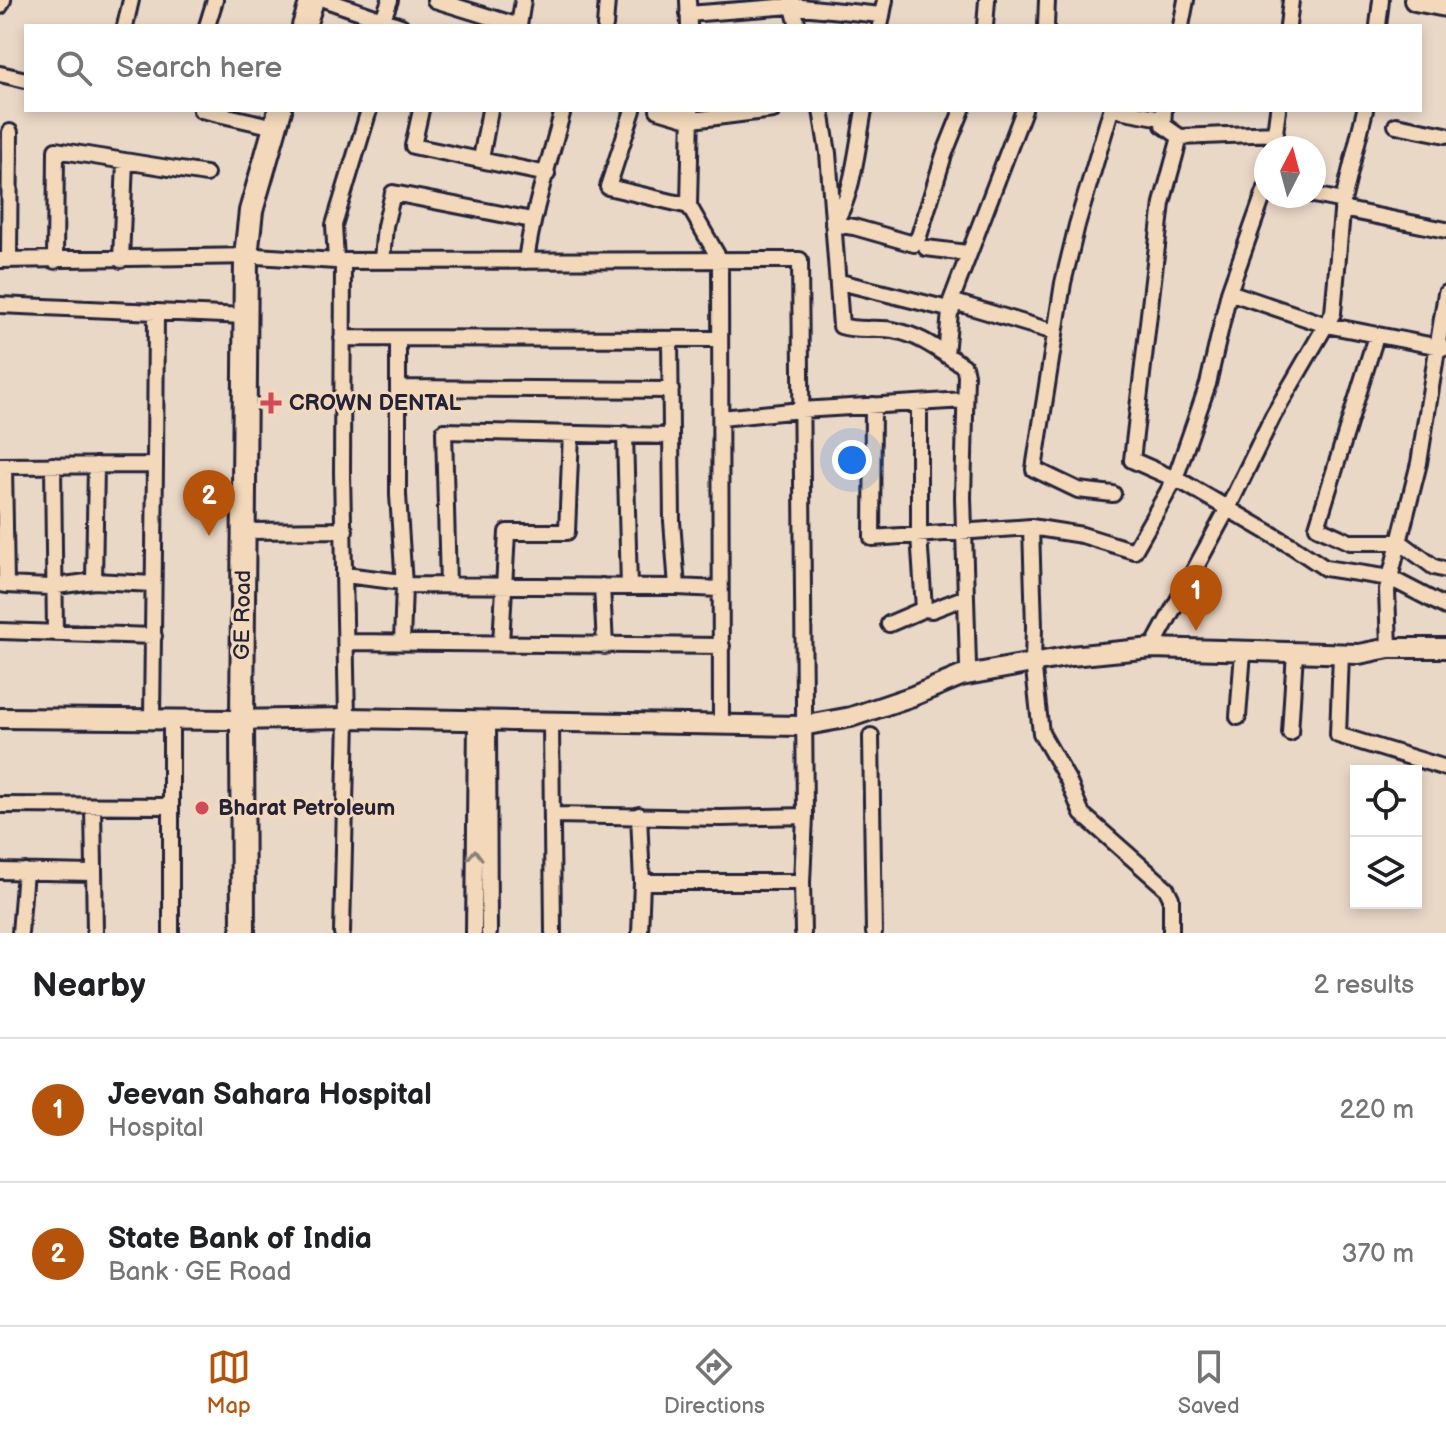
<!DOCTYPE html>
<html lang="en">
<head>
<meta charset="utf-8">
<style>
  body { margin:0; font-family:"Balsamiq Sans",sans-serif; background:#f6f6f6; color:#202124 }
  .controls { position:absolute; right:24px; bottom:24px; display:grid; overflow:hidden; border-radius:0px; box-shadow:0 4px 12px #0003 }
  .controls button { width:72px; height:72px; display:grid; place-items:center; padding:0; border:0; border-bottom:2px solid #e0e0e0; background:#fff; color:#202124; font:40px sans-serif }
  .compass { position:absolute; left:1254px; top:136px; width:72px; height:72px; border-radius:50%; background:#fff; box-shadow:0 4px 12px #0003; rotate:6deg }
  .you { position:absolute; left:852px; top:460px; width:28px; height:28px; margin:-20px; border:6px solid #fff; border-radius:50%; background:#1a73e8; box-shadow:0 0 0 12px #1a73e833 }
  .badge { display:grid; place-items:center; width:52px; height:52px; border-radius:50%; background:#b45309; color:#fff; font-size:26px; font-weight:700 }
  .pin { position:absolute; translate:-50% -66px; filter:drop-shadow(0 2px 4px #0008) }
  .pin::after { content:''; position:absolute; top:42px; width:28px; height:24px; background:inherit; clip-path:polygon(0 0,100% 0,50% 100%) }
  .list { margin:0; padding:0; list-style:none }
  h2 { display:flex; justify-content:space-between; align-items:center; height:104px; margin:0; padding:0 32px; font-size:34px }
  h2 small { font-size:26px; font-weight:400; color:#757577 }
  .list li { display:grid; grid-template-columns:52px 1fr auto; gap:24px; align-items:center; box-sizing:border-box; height:144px; padding:0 32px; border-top:2px solid #e0e0e0 }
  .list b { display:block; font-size:30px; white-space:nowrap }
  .list p { margin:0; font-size:26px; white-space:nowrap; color:#757577 }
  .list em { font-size:26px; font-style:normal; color:#757577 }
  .icon { flex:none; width:44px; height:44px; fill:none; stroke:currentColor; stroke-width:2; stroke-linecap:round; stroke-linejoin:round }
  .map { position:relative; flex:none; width:1446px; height:933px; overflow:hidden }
  .search { position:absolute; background:#fff; box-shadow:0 4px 12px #0003; left:24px; right:24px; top:24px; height:88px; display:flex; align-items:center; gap:20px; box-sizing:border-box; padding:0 28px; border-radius:0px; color:#757577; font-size:30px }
  .sheet { height:392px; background:#fff }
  nav { display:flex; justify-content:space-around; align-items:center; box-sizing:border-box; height:112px; border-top:2px solid #e0e0e0; background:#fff; font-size:22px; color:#757577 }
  nav a { display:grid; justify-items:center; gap:4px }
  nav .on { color:#b45309 }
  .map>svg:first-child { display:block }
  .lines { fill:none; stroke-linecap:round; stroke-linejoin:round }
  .minor-casing { stroke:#22223b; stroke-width:20 }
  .tertiary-casing { stroke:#22223b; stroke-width:24 }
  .secondary-casing { stroke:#22223b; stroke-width:26 }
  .primary-casing { stroke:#22223b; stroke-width:28 }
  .minor { stroke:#f3d9ba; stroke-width:14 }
  .tertiary { stroke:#f3d9ba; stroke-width:18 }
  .secondary { stroke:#f3d9ba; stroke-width:20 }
  .primary { stroke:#f3d9ba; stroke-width:22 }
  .oneway { stroke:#8a7e7a }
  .poi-dot { fill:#d1495b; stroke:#f3d9ba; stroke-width:3 }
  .labels { text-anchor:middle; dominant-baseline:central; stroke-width:6; stroke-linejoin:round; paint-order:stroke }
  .poi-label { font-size:22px; font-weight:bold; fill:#22223b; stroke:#f3d9ba; text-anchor:start }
  .street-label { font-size:22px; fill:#22223b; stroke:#f3d9ba }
</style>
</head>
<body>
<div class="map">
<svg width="1446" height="933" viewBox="0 0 1446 933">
  <rect width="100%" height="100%" fill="#ead8c7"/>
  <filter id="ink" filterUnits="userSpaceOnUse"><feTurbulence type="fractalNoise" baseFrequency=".0125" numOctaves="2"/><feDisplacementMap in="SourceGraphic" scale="16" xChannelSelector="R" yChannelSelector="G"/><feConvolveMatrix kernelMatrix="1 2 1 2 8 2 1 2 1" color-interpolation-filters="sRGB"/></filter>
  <g filter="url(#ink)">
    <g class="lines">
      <defs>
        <path id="minor" d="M326,0l75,26
          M435,0l84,26
          M688,0l1,26
          M791,0l7,26
          M0,6l3,-6
          M688,14l103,-8 90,9
          M383,19l7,-19
          M125,26l6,-26
          M207,26l8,-26
          M519,26l4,-26
          M605,26l2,-26
          M880,26l5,-26
          M985,26l2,-26
          M1046,26l1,-26
          M1181,26l5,-26
          M1288,26l3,-26
          M1378,26l3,-26
          M0,74l26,6
          M201,110l74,17
          M421,110l-8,36 134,28
          M633,110l-25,77 81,19
          M658,110l34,10 81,-10
          M691,110l-2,96 31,54 1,466
          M821,110l7,43 13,173c19,6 37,0 56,5 25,5 45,22 67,35l2,9 -3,122 5,168
          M1111,110l-34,115 -14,58 -29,186 44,21 35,4
          M1119,110l43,8
          M1164,110l-1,15 17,12 -18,66 -30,257 52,23 108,63 33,22 65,10 56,29
          M1396,125l50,10
          M1180,137l96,-4
          M1273,148l5,-38
          M481,159l9,-49
          M1314,195l29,6
          M1342,209l104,21
          M833,224l21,3 60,17 5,-8 25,-81 18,-45
          M833,224c20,-24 25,-83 31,-114
          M926,248l41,5
          M9,259l1,-127
          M382,259l3,-33 8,-33 139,27
          M0,260l256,-4 80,5 464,-1 5,556 -3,66
          M121,260l4,-99
          M55,261l1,-111 150,24
          M336,261l-2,-36 35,-115
          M526,261c7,-52 24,-101 37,-151
          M840,282l112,28
          M1229,292l97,33 119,23
          M951,301l103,31
          M0,305l245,11
          M1376,336l-59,191 33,15h50l34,25 12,3
          M342,338l378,1
          M398,339v156l6,90 -2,58
          M670,339l2,182 5,66 42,2
          M946,355l5,-54 73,-191
          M398,388l273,2
          M919,403v132l5,74
          M873,405l-1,133 159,-11 51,8 52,16 41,-72 33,-95 21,-92 37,-104
          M721,418l80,-8 164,-10
          M625,434l4,153
          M53,465l2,168
          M96,465l-2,116 59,3
          M155,465l1,-153
          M0,466l155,-1 -3,254
          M1031,527l3,100 -1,34 8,72 27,47 14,34 84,74 5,10v35
          M243,531l102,-1
          M345,575l57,7
          M0,584l6,1 -2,-119
          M6,585l43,2 45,-6
          M404,585l273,2
          M448,585l-4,-154 226,5
          M602,586l3,60
          M889,624l35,-15 8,1 34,-13
          M0,631l154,5
          M347,642l375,4
          M501,644l6,-112h60l4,-98
          M1152,648l76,-140 45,-92 60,-103 10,-112 22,-91
          M1389,648l-2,-58 32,-127 27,-170
          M1341,654l-3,81 108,33
          M1238,717l5,-65
          M171,719v214
          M488,720l1,213
          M551,722l2,211
          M1290,733l5,-81
          M871,736l3,197
          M0,805l171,1
          M93,806l2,127
          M553,815l168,3 84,-2
          M639,815l3,67 -2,51
          M0,871l92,2
          M642,882h160l1,51
          M20,933l5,-62
          M342,933l5,-215 -5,-246 1,-211
          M474,933l2,-214"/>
        <path id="tertiary" d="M0,718l233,2 114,-2 455,8 49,-9 62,-21 48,-20 110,-20 81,-8 207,6 30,-6h57"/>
        <path id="secondary" d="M1415,0l31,6"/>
        <path id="primary" d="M304,26l8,-26
          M243,933l-1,-213 4,-464 5,-45 29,-101"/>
      </defs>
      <!-- minor casing -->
      <use href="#minor" class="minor-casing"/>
      <!-- tertiary casing -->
      <use href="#tertiary" class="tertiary-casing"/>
      <!-- secondary casing -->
      <use href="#secondary" class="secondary-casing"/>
      <!-- primary casing -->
      <use href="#primary" class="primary-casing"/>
      <!-- minor -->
      <use href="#minor" class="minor"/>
      <!-- tertiary -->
      <use href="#tertiary" class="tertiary"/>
      <!-- secondary -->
      <use href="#secondary" class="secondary"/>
      <!-- primary -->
      <use href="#primary" class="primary"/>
    </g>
    <!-- one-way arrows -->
    <defs><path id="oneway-chevron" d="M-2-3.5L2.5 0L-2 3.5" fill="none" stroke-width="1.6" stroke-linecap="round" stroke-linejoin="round" transform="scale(2)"/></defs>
    <use class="oneway" href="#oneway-chevron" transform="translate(475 855) rotate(-89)"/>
  </g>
  <!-- markers -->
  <g class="poi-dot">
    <path d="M267 391h8v8h8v8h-8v8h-8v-8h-8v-8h8z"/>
    <circle cx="202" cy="808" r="8"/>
  </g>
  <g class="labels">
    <!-- poi labels -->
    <g class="poi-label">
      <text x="289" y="403">CROWN DENTAL</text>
      <text x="218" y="808">Bharat Petroleum</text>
    </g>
    <!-- street labels -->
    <g class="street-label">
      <text transform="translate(243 615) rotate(-89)">GE Road</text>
    </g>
  </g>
</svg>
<div class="controls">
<button><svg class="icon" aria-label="locate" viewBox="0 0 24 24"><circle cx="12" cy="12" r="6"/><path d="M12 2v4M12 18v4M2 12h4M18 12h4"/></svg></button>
<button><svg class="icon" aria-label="layers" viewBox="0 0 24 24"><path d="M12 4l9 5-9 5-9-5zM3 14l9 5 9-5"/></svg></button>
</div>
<svg class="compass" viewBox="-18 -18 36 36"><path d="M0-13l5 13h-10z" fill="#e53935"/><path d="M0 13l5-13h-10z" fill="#757577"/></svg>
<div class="you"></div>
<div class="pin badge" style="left:1196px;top:631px">1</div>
<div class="pin badge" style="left:209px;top:536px">2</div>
<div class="search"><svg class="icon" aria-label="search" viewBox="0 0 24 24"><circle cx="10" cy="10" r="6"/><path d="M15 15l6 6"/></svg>Search here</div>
</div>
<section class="sheet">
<h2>Nearby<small>2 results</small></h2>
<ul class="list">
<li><span class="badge">1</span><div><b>Jeevan Sahara Hospital</b><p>Hospital</p></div><em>220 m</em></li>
<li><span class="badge">2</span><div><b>State Bank of India</b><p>Bank · GE Road</p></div><em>370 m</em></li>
</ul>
</section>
<nav>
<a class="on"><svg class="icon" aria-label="map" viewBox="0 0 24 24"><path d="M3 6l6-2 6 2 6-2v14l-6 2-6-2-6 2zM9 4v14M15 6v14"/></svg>Map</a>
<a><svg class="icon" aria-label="directions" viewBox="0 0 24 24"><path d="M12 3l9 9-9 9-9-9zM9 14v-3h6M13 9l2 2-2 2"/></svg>Directions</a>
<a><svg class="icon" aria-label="saved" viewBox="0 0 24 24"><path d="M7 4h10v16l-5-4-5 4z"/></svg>Saved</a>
</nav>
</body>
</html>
